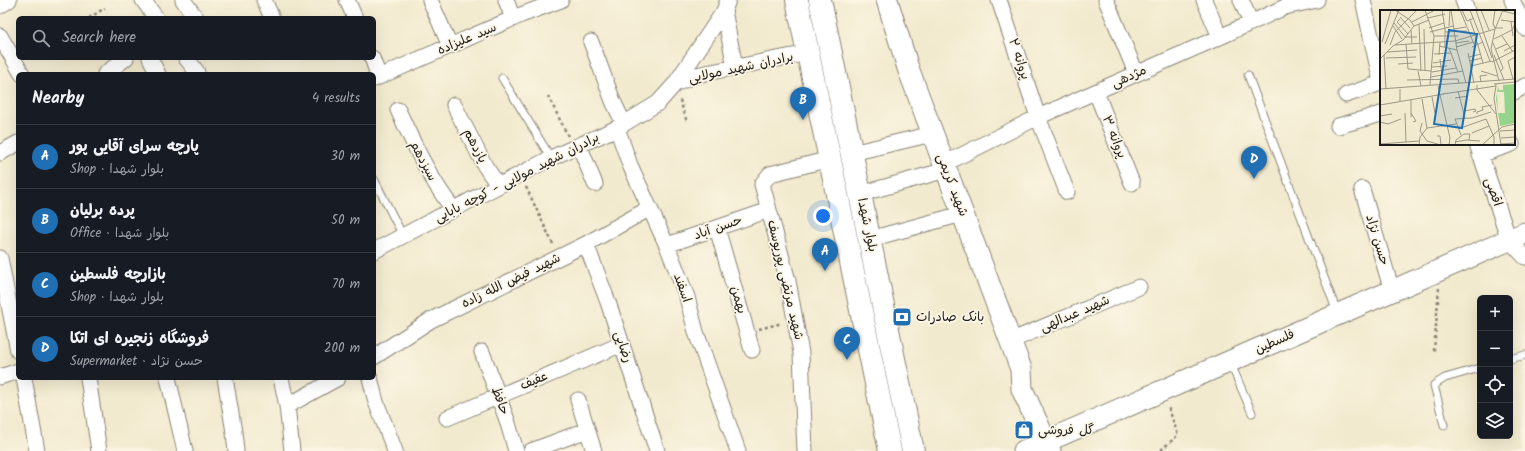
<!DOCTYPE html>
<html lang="en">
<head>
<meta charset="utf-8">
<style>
  body { margin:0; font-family:Kalam,"Playpen Sans Arabic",sans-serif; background:#20242c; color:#f1f3f6 }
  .controls { position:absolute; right:12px; bottom:12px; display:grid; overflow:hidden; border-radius:6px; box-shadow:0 4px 16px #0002 }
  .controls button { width:36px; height:36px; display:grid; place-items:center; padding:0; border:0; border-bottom:1px solid #363941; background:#171b24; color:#f1f3f6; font:20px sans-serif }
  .you { position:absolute; left:823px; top:216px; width:14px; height:14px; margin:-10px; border:3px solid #fff; border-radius:50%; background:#1a73e8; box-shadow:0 0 0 6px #1a73e833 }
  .badge { display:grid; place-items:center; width:26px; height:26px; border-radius:50%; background:#1f6fb2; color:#fff; font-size:13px; font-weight:700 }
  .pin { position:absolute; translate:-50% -33px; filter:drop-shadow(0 1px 2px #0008) }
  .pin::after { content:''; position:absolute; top:21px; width:14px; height:12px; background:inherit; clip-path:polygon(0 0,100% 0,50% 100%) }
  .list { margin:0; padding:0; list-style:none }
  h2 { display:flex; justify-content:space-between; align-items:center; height:52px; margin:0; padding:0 16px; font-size:17px }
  h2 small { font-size:13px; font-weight:400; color:#9ea1a6 }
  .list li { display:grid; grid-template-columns:26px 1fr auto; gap:12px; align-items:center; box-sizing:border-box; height:64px; padding:0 16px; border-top:1px solid #363941 }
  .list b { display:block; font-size:15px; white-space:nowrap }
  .list p { margin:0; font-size:13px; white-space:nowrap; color:#9ea1a6 }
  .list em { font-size:13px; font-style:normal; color:#9ea1a6 }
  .icon { flex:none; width:22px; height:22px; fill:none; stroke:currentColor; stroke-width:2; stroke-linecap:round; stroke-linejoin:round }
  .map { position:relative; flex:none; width:1525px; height:451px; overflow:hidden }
  .search { position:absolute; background:#171b24; box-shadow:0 4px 16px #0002; left:16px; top:16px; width:360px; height:44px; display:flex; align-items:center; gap:10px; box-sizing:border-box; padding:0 14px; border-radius:6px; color:#9ea1a6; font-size:15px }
  .panel { position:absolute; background:#171b24; box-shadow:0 4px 16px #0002; left:16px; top:72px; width:360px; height:308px; border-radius:6px }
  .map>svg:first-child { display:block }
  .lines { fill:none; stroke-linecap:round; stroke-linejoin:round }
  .lane-casing { stroke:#878375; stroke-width:9 }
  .street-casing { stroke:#878375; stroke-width:17 }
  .secondary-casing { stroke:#878375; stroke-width:23 }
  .primary-casing { stroke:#878375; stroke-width:24 }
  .path { stroke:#878375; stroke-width:2.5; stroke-dasharray:3 3; stroke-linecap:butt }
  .lane { stroke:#fff; stroke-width:7 }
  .street { stroke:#fff; stroke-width:15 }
  .secondary { stroke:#fff; stroke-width:21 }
  .primary { stroke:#fff; stroke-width:22 }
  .labels { text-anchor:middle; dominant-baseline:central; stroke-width:3.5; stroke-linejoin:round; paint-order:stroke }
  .street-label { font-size:13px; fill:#1c1c1c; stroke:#fcf5e5 }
  .poi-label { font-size:13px; fill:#1c1c1c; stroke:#fcf5e5; text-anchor:start }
  .inset-road { fill:none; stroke:#9c9887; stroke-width:1 }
  .view { fill:#1f6fb2; fill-opacity:0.15; stroke:#1f6fb2; stroke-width:2 }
  .inset-edge { fill:none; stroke:#1c1c1c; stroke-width:2 }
</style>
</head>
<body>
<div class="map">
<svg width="1525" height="451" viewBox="0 0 1525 451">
  <rect width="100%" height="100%" fill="#fcf5e5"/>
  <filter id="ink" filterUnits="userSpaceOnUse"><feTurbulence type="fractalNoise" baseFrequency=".025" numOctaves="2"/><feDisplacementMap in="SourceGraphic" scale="8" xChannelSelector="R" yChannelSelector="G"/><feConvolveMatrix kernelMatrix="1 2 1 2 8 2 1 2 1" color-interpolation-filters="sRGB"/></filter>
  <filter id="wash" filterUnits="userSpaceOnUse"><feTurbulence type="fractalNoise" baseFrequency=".012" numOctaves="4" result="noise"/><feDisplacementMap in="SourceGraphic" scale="16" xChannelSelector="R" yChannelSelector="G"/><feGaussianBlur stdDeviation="0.9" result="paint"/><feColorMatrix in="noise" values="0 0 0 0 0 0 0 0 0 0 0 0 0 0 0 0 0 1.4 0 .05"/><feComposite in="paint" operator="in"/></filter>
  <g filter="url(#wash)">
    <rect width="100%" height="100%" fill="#f2eace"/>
  </g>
  <g filter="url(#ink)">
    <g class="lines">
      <defs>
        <path id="lane" d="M1248,75l89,237
          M502,78l49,80
          M374,179l29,57
          M1510,359l15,-4
          M1230,362l22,51
          M1444,425l-10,-40 11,-7 35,-10"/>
        <path id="street" d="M143,0l13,18
          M183,0l13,18
          M264,0l8,18
          M347,0l8,18
          M430,0l20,46
          M506,0l7,19
          M999,0l39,117 29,75
          M1106,0l30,73
          M1204,0l16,37
          M1241,0l10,23
          M1363,0l18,82
          M1463,0l4,11
          M1512,0l13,28
          M0,6l9,-6
          M724,11l11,56
          M0,36l22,38
          M591,42l22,59 11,23
          M150,58l8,16
          M186,58l11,14
          M372,58l7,19
          M105,74l21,-16
          M374,79l147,-64 40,-15
          M675,84l21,-9 112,-22
          M1096,92l36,91
          M1514,92l11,-6
          M1346,95l35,-12
          M454,105l31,61 13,19
          M398,110c16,35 32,69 55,99
          M1338,126l43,-12
          M617,128l13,37 38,83 19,49 9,35 42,119
          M1477,144l32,96 16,17
          M579,145l16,39
          M0,153l18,-10
          M852,153l80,-19
          M1480,155l32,-11
          M944,164l94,-47 182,-80 65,-30 32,-7
          M1362,189l30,102
          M860,194l86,-24
          M717,228l35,122
          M870,239l92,-25
          M586,244l22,58 49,149
          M667,245l102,-35
          M374,251l177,-93 66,-30 41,-25 17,-19 49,-73 4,-11
          M0,258l18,93
          M1010,341l129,-54
          M482,352l25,68 9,31
          M374,357l57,-37 155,-76 64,-36
          M0,377l18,-6
          M24,378l13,73
          M88,378l11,73
          M168,378l17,73
          M225,378l9,54 2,19
          M281,378l6,28 5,45
          M370,378l6,24 19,49
          M578,400l16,51
          M287,406l51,-28
          M447,418l175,-74
          M531,451l56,-21
          M805,451l-4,-98 -13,-72 -26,-97 8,-10 60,-15"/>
        <path id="secondary" d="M887,0l21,68 113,301 1,20 28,62
          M1024,451l501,-218"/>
        <path id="primary" d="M797,0l93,451
          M820,0l93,451"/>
      </defs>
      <!-- lane casing -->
      <use href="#lane" class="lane-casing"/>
      <!-- street casing -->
      <use href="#street" class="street-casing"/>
      <!-- secondary casing -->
      <use href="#secondary" class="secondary-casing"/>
      <!-- primary casing -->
      <use href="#primary" class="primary-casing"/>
      <!-- path -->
      <path class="path" d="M89,18l16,-10
        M548,96l20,40
        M680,100l7,22
        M526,187l27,57
        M759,329l23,-6
        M1434,351l5,-63
        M1161,450l17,-15 -10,-29"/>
      <!-- lane -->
      <use href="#lane" class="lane"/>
      <!-- street -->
      <use href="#street" class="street"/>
      <!-- secondary -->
      <use href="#secondary" class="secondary"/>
      <!-- primary -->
      <use href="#primary" class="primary"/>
    </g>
  </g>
  <!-- icons -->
  <defs>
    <symbol id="bank-square" viewBox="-11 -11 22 22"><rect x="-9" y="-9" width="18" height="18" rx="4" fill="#1f6fb2" stroke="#fcf5e5"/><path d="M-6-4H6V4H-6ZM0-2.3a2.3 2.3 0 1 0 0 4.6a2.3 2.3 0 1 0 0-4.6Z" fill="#fff"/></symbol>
    <symbol id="shop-square" viewBox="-11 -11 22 22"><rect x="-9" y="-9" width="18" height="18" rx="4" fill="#1f6fb2" stroke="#fcf5e5"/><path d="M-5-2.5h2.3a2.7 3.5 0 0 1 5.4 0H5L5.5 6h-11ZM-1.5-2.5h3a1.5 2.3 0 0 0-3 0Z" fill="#fff"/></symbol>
  </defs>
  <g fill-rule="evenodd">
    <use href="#bank-square" x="891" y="306" width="22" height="22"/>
    <use href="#shop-square" x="1013" y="419" width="22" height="22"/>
  </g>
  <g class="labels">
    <!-- street labels -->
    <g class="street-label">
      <text transform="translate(467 39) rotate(-23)">سید علیزاده</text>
      <text transform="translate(1019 59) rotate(72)">پروانه ۲</text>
      <text transform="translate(741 68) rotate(-12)">برادران شهید مولایی</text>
      <text transform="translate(1129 77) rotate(-24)">مژدهی</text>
      <text transform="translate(1114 137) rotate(68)">پروانه ۳</text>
      <text transform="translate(475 146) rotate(63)">یازدهم</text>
      <text transform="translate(423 161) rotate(62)">سیزدهم</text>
      <text transform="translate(517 178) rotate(-27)">برادران شهید مولایی - کوچه بابایی</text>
      <text transform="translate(952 185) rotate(69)">شهید کریمی</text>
      <text transform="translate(1493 192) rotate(71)">اقصی</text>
      <text transform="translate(867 225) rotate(78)">بلوار شهدا</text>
      <text transform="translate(718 228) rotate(-19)">حسن آباد</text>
      <text transform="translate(1377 240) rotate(73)">حسن نژاد</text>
      <text transform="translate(785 280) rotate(77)">شهید مرتضی پوریوسف</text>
      <text transform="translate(511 281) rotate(-26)">شهید فیض الله زاده</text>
      <text transform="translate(682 288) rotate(71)">اسفند</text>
      <text transform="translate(738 300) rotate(74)">بهمن</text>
      <text transform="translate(1075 314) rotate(-23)">شهید عبدالهی</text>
      <text transform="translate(1275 342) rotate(-24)">فلسطین</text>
      <text transform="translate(623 347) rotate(71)">رضایی</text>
      <text transform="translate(534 381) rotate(-23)">عفیف</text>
      <text transform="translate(500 401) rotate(70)">حافظ</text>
    </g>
    <!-- poi labels -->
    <g class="poi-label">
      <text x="916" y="317">بانک صادرات</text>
      <text x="1038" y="430">گل فروشی</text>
    </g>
  </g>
  <!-- overview -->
  <g transform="translate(1380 10)">
    <rect width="135" height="135" fill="#f2eace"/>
    <path d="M135,74v39l-15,3 -4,-27 2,-13 1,4h4v-5zM117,82h7l1,21h-7z" fill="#95d58b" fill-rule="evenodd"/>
    <path class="inset-road" d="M15,0l15,10 4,6M45,0l9,26 -4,49M62,0l3,19v18M71,0l6,40 9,33M80,0l14,34M82,0l5,11 7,-3M90,0l20,51M96,0l16,48M101,0l8,20M115,0l-2,14 2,4h8M123,1l12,3M20,7l10,11M48,8l17,-4M20,9l-3,3 11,12M90,10l5,14M121,10l14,2M32,12l23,-12M131,12l2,14M14,13l11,14h12M39,14l2,47M13,16l9,13M34,16l15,-6M69,16l1,-15M49,18l15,-5M44,19l1,42M74,19l12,-2M31,20l1,14M50,22l23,-6M65,22l22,-1M54,26h24M122,26l11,16M114,29l18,-9 3,-6M2,32l9,-32M97,32l6,21M76,33l13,-2M113,33l10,25 -2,3M5,34l14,-34M26,34l2,25 23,2M10,35l5,-13 22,-22M15,35l60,-4 40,-12M59,36l18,4M76,37l17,-5M92,37l11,-5M69,38l9,24M116,39l11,-5M124,41l11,-6M7,42l30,-2M88,43l6,30M54,44l17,-1M4,45l2,34M59,45l1,-13M114,45l10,25M89,47l12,-3M6,48l30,-1M0,49l13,-13 10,-6 11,-14M60,49l2,16M90,51l12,-3M112,52l23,-12M53,53l18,-3M18,54l15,-1M91,56l21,-5M52,57l15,-1M38,61l3,15M101,61l16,5M52,62l24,-4M51,67l32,-6M133,69l-5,-18 7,-4M27,70l51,-1 1,4M119,71l-8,-32 4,-20 8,-19M101,72l-1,-6 7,-1M114,74l21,-2M97,75v5l19,24M58,76l12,52 -1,7M116,76l-2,12 7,47M0,79l135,-10M20,79v13M78,81l7,27M63,84l53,-8v-2M52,87l3,16M75,88l13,-2M31,90v17M0,95l64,-11M84,101l11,-2 1,2 -3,1M25,103l1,29M31,103l5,8 -3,1M97,104v-2l6,-2 -1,-3 10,-2M0,106l12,-2M0,112l8,2 13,-5M42,113l-2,8 7,10 14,4M47,118l29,-4M78,119l28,-10 8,18v8M120,121l15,-1M92,123l17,-7M81,125l-6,-16 17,-1 19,-6M57,126h3l1,9M121,128l14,-1M75,132l11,-2 14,1M0,134l39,-3M121,134l14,-1M39,135l1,-8 7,-9 -5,-29M75,135l1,-5 8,-6h6l-1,6M102,135l20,-18 13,-3"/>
    <path class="view" d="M69,20l28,4 -15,94 -28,-4z"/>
    <rect width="135" height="135" class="inset-edge"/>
  </g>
</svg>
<div class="controls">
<button>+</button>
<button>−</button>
<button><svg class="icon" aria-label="locate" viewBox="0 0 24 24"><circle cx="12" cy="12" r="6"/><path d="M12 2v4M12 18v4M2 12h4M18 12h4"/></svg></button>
<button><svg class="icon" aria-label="layers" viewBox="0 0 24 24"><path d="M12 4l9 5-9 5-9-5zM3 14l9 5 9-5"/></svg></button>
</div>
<div class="you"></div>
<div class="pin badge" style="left:825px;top:271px">A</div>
<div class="pin badge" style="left:803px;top:120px">B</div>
<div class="pin badge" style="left:847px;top:360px">C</div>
<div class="pin badge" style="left:1254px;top:179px">D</div>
<div class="search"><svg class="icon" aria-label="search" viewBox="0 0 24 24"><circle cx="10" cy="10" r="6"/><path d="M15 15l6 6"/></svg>Search here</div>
<section class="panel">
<h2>Nearby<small>4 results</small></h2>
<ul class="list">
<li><span class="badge">A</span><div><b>پارچه سرای آقایی پور</b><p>Shop · بلوار شهدا</p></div><em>30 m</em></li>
<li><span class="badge">B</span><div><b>پرده برلیان</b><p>Office · بلوار شهدا</p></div><em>50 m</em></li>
<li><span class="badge">C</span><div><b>بازارچه فلسطین</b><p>Shop · بلوار شهدا</p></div><em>70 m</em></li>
<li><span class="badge">D</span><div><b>فروشگاه زنجیره ای اتکا</b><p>Supermarket · حسن نژاد</p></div><em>200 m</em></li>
</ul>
</section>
</div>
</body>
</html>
